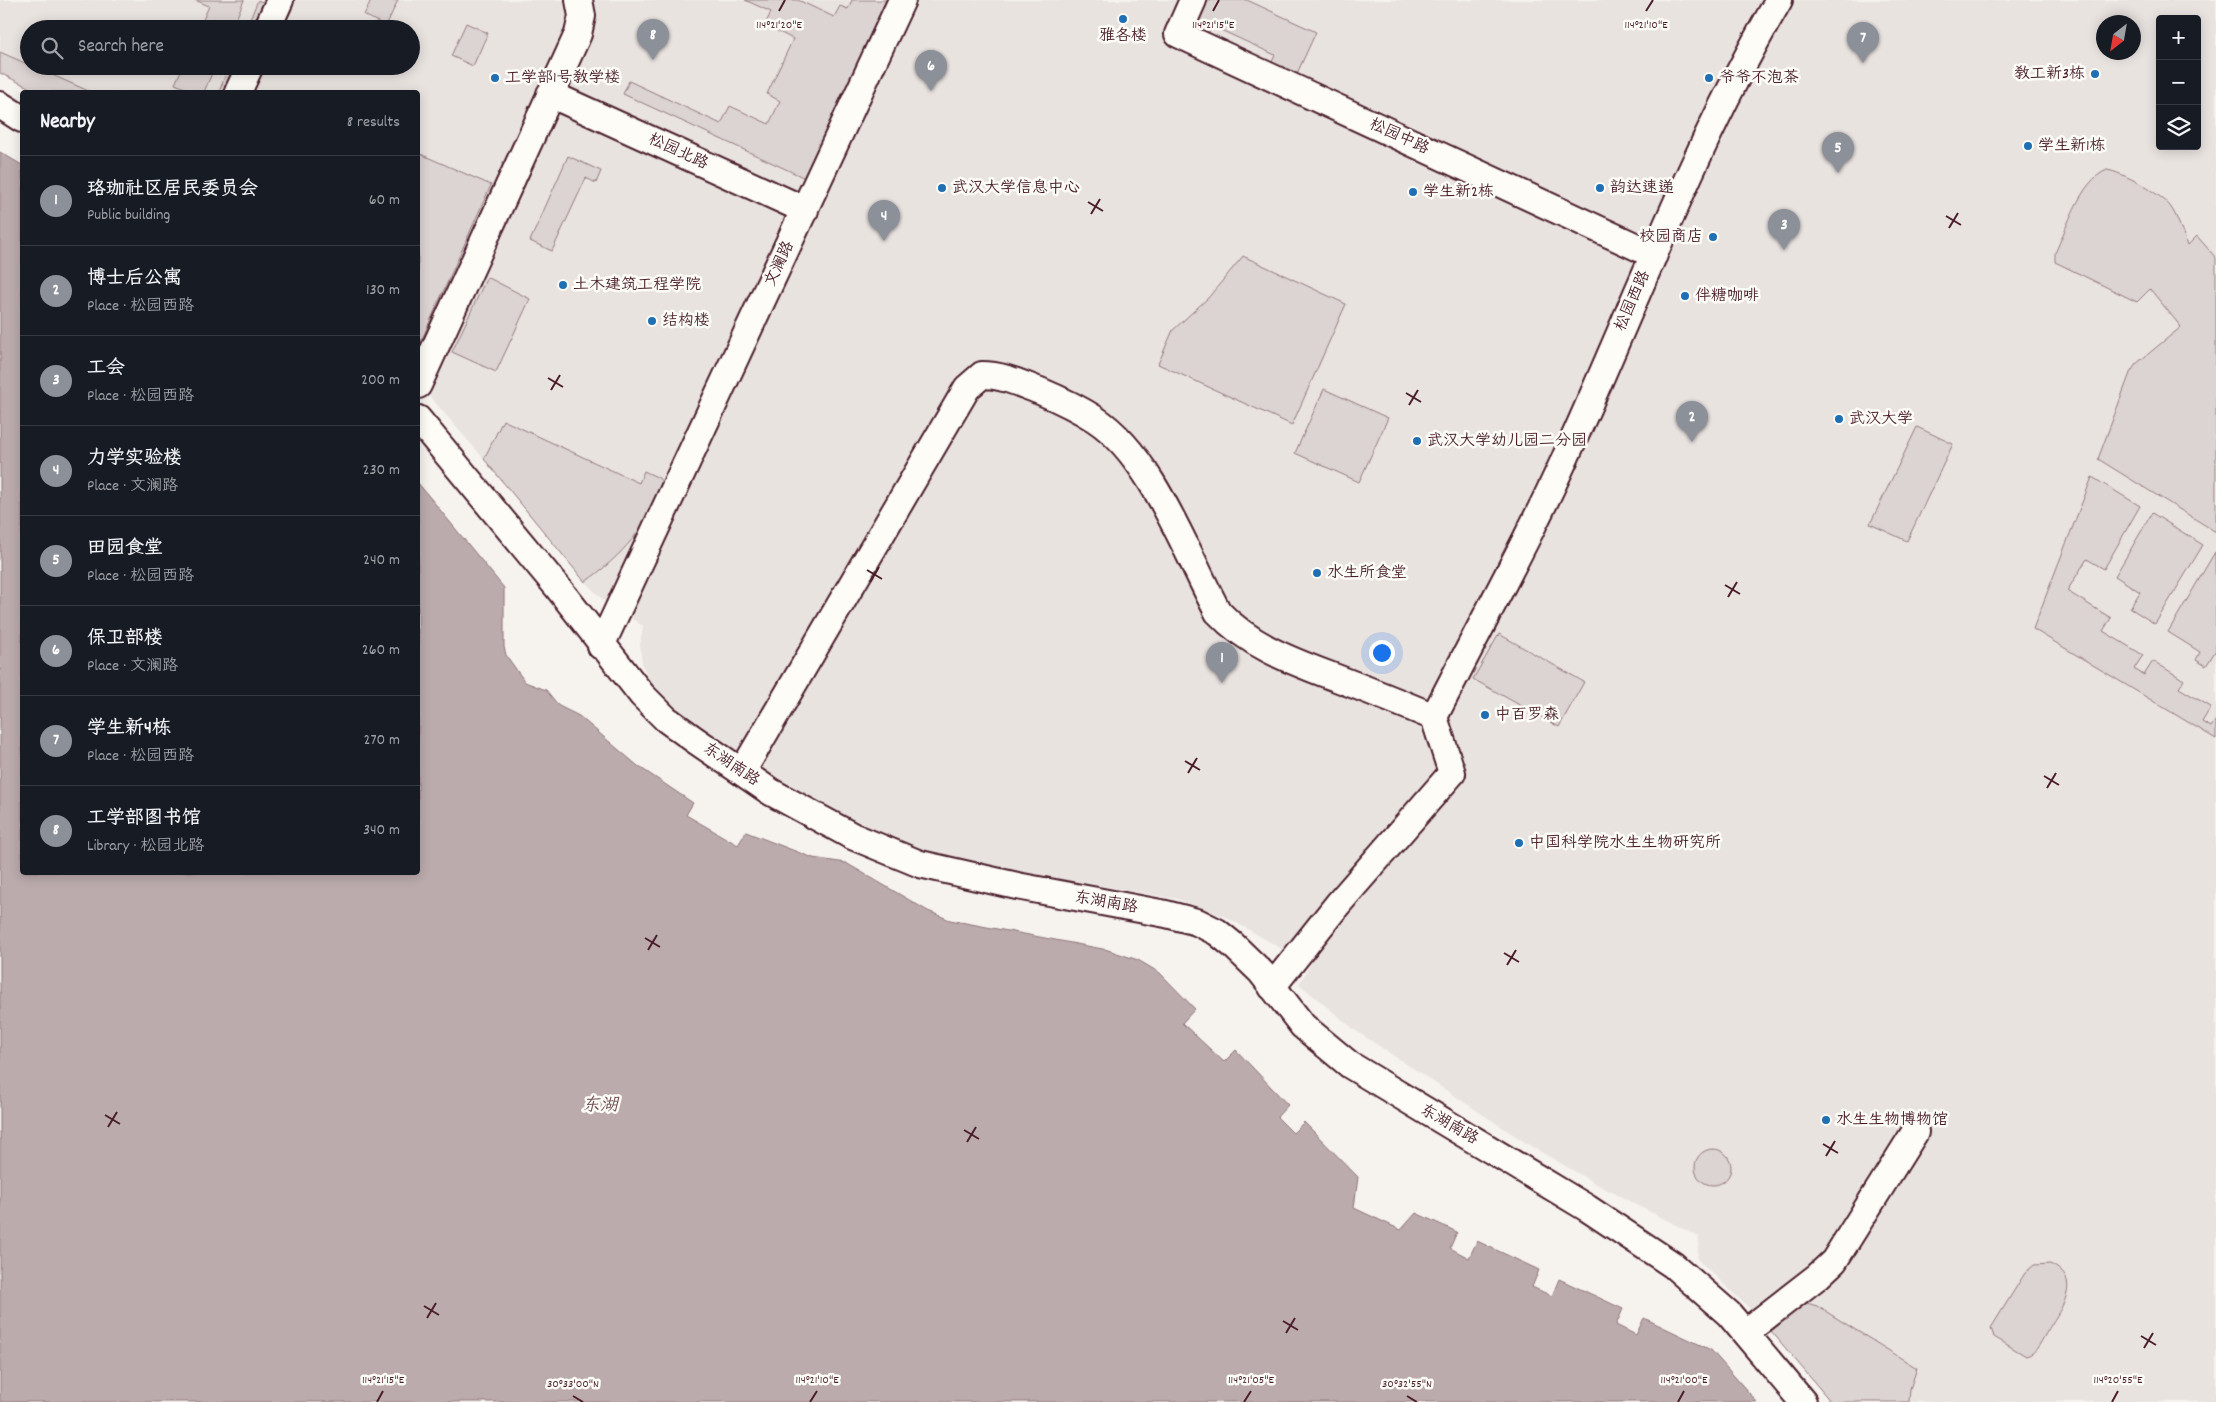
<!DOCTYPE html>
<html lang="en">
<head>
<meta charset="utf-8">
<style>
  body { margin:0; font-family:Dekko,"LXGW WenKai TC",sans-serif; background:#242831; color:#f1f3f6 }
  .controls { position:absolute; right:15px; top:15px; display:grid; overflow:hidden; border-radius:5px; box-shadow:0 2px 12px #0003 }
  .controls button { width:45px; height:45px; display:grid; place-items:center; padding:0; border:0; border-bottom:1px solid #363941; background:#171b24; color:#f1f3f6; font:25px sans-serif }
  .compass { position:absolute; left:2096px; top:15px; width:45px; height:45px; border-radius:50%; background:#171b24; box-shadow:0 2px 12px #0003; rotate:211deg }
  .you { position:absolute; left:1381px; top:652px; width:18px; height:18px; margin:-12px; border:4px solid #fff; border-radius:50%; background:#1a73e8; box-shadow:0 0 0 8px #1a73e833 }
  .badge { display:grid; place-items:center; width:32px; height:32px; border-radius:50%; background:#8c9099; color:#fff; font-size:16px; font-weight:700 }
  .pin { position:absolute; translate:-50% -41px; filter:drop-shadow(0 1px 2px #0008) }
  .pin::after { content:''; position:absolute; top:26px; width:18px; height:15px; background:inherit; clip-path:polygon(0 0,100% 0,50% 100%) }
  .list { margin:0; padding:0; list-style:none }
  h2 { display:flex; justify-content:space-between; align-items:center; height:65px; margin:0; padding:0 20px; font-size:21px }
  h2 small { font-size:16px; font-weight:400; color:#9ea1a6 }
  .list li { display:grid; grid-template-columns:32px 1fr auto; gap:15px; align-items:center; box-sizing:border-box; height:90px; padding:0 20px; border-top:1px solid #363941 }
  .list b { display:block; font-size:19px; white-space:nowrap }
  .list p { margin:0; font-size:16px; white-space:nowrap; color:#9ea1a6 }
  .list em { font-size:16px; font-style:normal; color:#9ea1a6 }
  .icon { flex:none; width:28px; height:28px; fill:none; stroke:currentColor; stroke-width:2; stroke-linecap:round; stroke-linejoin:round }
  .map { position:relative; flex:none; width:2216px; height:1402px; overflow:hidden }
  .search { position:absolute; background:#171b24; box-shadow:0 2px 12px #0003; left:20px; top:20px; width:400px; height:55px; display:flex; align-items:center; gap:12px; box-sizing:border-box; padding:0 18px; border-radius:28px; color:#9ea1a6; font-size:19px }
  .panel { position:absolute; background:#171b24; box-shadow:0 2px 12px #0003; left:20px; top:90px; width:400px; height:785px; border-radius:5px }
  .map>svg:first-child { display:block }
  .built { fill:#e9e3e0; fill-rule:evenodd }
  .green { fill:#dcd4d2; stroke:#937a7e }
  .water { fill:#bbabac; stroke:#8e7378 }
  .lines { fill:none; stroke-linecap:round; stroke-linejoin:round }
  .minor-casing { stroke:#4a1f2b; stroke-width:30 }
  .minor { stroke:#fdfcf7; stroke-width:26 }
  .ticks { fill:none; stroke:#4a1f2b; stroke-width:2 }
  .poi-dot { fill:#1f6fb2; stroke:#fdfcf7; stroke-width:2 }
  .labels { text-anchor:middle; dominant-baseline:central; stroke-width:5; stroke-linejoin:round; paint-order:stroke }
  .poi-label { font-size:16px; fill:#4a1f2b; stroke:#fdfcf7; text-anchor:start }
  .street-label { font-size:16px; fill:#4a1f2b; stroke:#fdfcf7 }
  .water-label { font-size:18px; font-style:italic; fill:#725058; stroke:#fdfcf7 }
  .ticks-label { font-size:12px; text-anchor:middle; fill:#4a1f2b; stroke:#fdfcf7; stroke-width:5; stroke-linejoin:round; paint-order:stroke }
</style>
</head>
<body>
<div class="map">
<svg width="2216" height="1402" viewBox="0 0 2216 1402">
  <rect width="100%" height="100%" fill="#f6f3ef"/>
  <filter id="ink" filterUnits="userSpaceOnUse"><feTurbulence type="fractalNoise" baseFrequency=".02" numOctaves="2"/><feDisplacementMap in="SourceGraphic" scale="10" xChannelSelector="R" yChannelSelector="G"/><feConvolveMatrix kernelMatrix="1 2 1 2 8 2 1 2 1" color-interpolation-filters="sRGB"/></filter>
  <g filter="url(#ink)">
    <!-- built -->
    <path class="built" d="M0,0h2216v1402h-385l-64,-77 -70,-66 2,-22 -103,-53 -67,-39 -173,-114 -57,-47 11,-19 -21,-12 -61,-35 -51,-19 -158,-27 -92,-19 -70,-28 -78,-43 -102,-69 -22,-21 -13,-27 -2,-20 3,-19 -39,-25 -19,-19 -101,-123 -66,-76v-291h-380l-38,-19zM2160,19h37v127h-37zM2104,22h30v30h-30zM29,29h382v37h-382z"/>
    <!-- green -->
    <path class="green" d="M195,0h49l-12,29h-33l10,-23z
      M258,0l11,5 -10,24h-13z
      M371,0h27l-12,26 -22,-11z
      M745,0h53l36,17 6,-11 8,3 4,-9h34l-81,178 -182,-84 6,-13 92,43 9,-18 39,18 11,-23 -13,-7 26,-55 -28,-14 6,-13z
      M1205,0h42l69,32 -22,48 -25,-11 6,-14 -63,-29 -7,13 -15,-7z
      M466,23l22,10 -15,33 -22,-10z
      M0,52l91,40h-53l-38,-19z
      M183,66h32l-11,26h-9l-20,-8z
      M229,66h13l-12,26h-11z
      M418,153l73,32 -73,163z
      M568,156l33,15 -5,12 -10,-5 -34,73 -22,-10z
      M2107,170c15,2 53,23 63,36 8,11 12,27 18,39l9,-9 19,22v274l-118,-73 32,-86 6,-9 45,-37 -31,-38 -13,13 -82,-40v-9c12,-25 25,-72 52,-83z
      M1243,256l103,48 -54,121 -134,-61 15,-34 35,-32z
      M487,277l43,22 -34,73 -44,-20z
      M1324,389l64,29 -29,64 -64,-29z
      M503,420l136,63 5,-12 15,7 5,7c-16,41 -43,72 -79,97l-101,-123z
      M1917,427l36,17 -46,97 -37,-17z
      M2092,477l48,29 -36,63 -17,-10 -20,32 44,27 -8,13 40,24 -9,14 10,6 9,-14 31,19 -5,8 32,19 -9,15 9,5 5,-7v19l-183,-110z
      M2152,513l51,32 -48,79 -25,-16 10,-16 -25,-16z
      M2215,552l1,98 -10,16 -10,-6 4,-8 -32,-20z
      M1499,634l85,48 -25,45 -86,-48z
      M1695 1167a18 18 0 1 1 36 0a18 18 0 1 1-36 0Z
      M2050,1264c34,16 11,44 -2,66 -6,9 -11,24 -22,26l-32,-19 -3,-9 34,-55 9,-8z
      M1807,1303l10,3 100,62 -7,21 -1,13h-78l-65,-77 32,-21z"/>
    <!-- water -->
    <path class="water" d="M0,152l22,13v707h396v-389l86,105v59l2,8 19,27 21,8 13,16 20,10 59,50 55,37 -7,12 52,30 8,-13 67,26 33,5 82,48 22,9 158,30 30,10 22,13 35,36 -13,14 42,39 12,-12 52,55 -11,12 16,16 11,-11 54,55 -4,31 47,22 15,-17 41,19 -7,16 19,10 8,-17 62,29 -7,17 20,9 7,-17 64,30 -7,16 20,10 8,-17 67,32 46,52h-1757z"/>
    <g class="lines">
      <defs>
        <path id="minor" d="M1193,0l-15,34 476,221
          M267,29l13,-29
          M238,92l12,-26
          M550,94l255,116
          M0,105l22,14
          M418,385l160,-351 4,-18 -3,-16
          M418,419l141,170 83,106 24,24 29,21 76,52 81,44 68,28 97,22 149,28 31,8 20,10 16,13 28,27 42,54 47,39 237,143 86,57 56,49 74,88
          M601,646l301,-646
          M742,772l225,-384 15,-13c21,0 39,9 58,16 19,8 38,17 55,28 57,37 91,134 123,193 32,34 74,49 116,65 34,13 67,26 100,40
          M1272,987l66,-83 114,-131 -18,-56c46,-91 96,-180 137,-272 67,-149 125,-303 208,-445
          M1746,1332l72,-56 16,-15 81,-129"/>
      </defs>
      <!-- minor casing -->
      <use href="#minor" class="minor-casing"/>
      <!-- minor -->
      <use href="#minor" class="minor"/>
    </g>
  </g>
  <!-- ticks -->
  <path class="ticks" d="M779,11l6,-11M1213,11l6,-11M1646,11l7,-11M1088,202l15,9M1091,214l9,-15M1946,216l15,9M1949,228l9,-15M548,378l15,9M551,390l9,-15M1406,393l15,9M1409,405l9,-15M867,570l15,9M870,582l9,-15M1725,585l15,9M1728,597l9,-15M1185,761l15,9M1188,773l9,-15M2044,776l15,9M2047,788l9,-15M645,938l15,9M648,950l9,-15M1504,953l15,9M1507,965l9,-15M105,1115l15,9M108,1127l9,-15M964,1130l15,9M967,1142l9,-15M1823,1144l15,9M1826,1156l9,-15M424,1306l15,9M427,1318l9,-15M1283,1321l15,9M1286,1333l9,-15M2141,1336l15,9M2144,1348l9,-15M573,1396l10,6M1407,1396l10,6M377,1402l6,-11M810,1402l7,-11M1244,1402l7,-11M1678,1402l6,-11M2112,1402l6,-11"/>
  <!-- markers -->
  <g class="poi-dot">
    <circle cx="1123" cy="19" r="5"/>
    <circle cx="2095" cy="74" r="5"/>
    <circle cx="495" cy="78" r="5"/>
    <circle cx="1709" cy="78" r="5"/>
    <circle cx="2028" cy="146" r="5"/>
    <circle cx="942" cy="188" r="5"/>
    <circle cx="1600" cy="188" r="5"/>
    <circle cx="1413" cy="192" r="5"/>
    <circle cx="1713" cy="237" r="5"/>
    <circle cx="563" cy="285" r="5"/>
    <circle cx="1685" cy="296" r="5"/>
    <circle cx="652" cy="321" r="5"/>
    <circle cx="1839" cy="419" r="5"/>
    <circle cx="1417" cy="441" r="5"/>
    <circle cx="1317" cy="573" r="5"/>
    <circle cx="1485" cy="715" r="5"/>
    <circle cx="1519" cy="843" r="5"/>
    <circle cx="1826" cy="1120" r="5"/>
  </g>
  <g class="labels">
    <!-- poi labels -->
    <g class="poi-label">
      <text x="1123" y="36" text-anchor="middle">雅各楼</text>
      <text x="2085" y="74" text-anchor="end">教工新3栋</text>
      <text x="505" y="78">工学部1号教学楼</text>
      <text x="1719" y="78">爷爷不泡茶</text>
      <text x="2038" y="146">学生新1栋</text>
      <text x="952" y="188">武汉大学信息中心</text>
      <text x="1610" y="188">韵达速递</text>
      <text x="1423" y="192">学生新2栋</text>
      <text x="1703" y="237" text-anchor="end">校园商店</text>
      <text x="573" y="285">土木建筑工程学院</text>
      <text x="1695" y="296">伴糖咖啡</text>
      <text x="662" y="321">结构楼</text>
      <text x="1849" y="419">武汉大学</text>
      <text x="1427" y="441">武汉大学幼儿园二分园</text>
      <text x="1327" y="573">水生所食堂</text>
      <text x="1495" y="715">中百罗森</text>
      <text x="1529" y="843">中国科学院水生生物研究所</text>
      <text x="1836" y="1120">水生生物博物馆</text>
    </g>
    <!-- street labels -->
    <g class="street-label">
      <text transform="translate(1399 137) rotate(25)">松园中路</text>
      <text transform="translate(678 152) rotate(25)">松园北路</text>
      <text transform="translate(780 264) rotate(-65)">文澜路</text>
      <text transform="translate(1633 301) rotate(-66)">松园西路</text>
      <text transform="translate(731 765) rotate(34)">东湖南路</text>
      <text transform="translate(1106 903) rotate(10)">东湖南路</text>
      <text transform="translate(1449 1125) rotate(30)">东湖南路</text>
    </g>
    <!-- water labels -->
    <g class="water-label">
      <text x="600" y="1106">东湖</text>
    </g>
  </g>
  <g class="ticks-label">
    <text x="779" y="28">114°21'20"E</text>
    <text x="1213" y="28">114°21'15"E</text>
    <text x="1646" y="28">114°21'10"E</text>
    <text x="383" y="1383">114°21'15"E</text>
    <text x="817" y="1383">114°21'10"E</text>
    <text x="1251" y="1383">114°21'05"E</text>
    <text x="1684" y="1383">114°21'00"E</text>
    <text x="2118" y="1383">114°20'55"E</text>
    <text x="573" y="1387">30°33'00"N</text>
    <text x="1407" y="1387">30°32'55"N</text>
  </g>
</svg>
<div class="controls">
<button>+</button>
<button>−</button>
<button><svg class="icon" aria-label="layers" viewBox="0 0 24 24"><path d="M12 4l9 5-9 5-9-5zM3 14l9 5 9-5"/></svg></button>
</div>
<svg class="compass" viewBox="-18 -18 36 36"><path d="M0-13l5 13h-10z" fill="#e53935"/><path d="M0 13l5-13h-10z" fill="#9ea1a6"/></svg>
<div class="you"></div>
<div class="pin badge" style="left:1222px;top:683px">1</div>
<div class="pin badge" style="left:1692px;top:442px">2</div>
<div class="pin badge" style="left:1784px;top:250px">3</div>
<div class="pin badge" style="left:884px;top:241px">4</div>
<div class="pin badge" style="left:1838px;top:173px">5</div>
<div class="pin badge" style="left:931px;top:91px">6</div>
<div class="pin badge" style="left:1863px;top:63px">7</div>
<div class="pin badge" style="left:653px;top:60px">8</div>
<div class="search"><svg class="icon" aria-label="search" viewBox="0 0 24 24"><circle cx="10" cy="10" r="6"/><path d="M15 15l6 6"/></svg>Search here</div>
<section class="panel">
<h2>Nearby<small>8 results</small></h2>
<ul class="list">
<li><span class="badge">1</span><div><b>珞珈社区居民委员会</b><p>Public building</p></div><em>60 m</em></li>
<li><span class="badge">2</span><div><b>博士后公寓</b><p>Place · 松园西路</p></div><em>130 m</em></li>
<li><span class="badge">3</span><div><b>工会</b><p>Place · 松园西路</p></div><em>200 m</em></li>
<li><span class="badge">4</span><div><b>力学实验楼</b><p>Place · 文澜路</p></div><em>230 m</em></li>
<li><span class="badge">5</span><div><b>田园食堂</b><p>Place · 松园西路</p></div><em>240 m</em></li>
<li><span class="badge">6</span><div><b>保卫部楼</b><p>Place · 文澜路</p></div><em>260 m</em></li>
<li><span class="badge">7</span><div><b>学生新4栋</b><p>Place · 松园西路</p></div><em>270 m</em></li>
<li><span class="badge">8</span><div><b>工学部图书馆</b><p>Library · 松园北路</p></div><em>340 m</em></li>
</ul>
</section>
</div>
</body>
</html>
